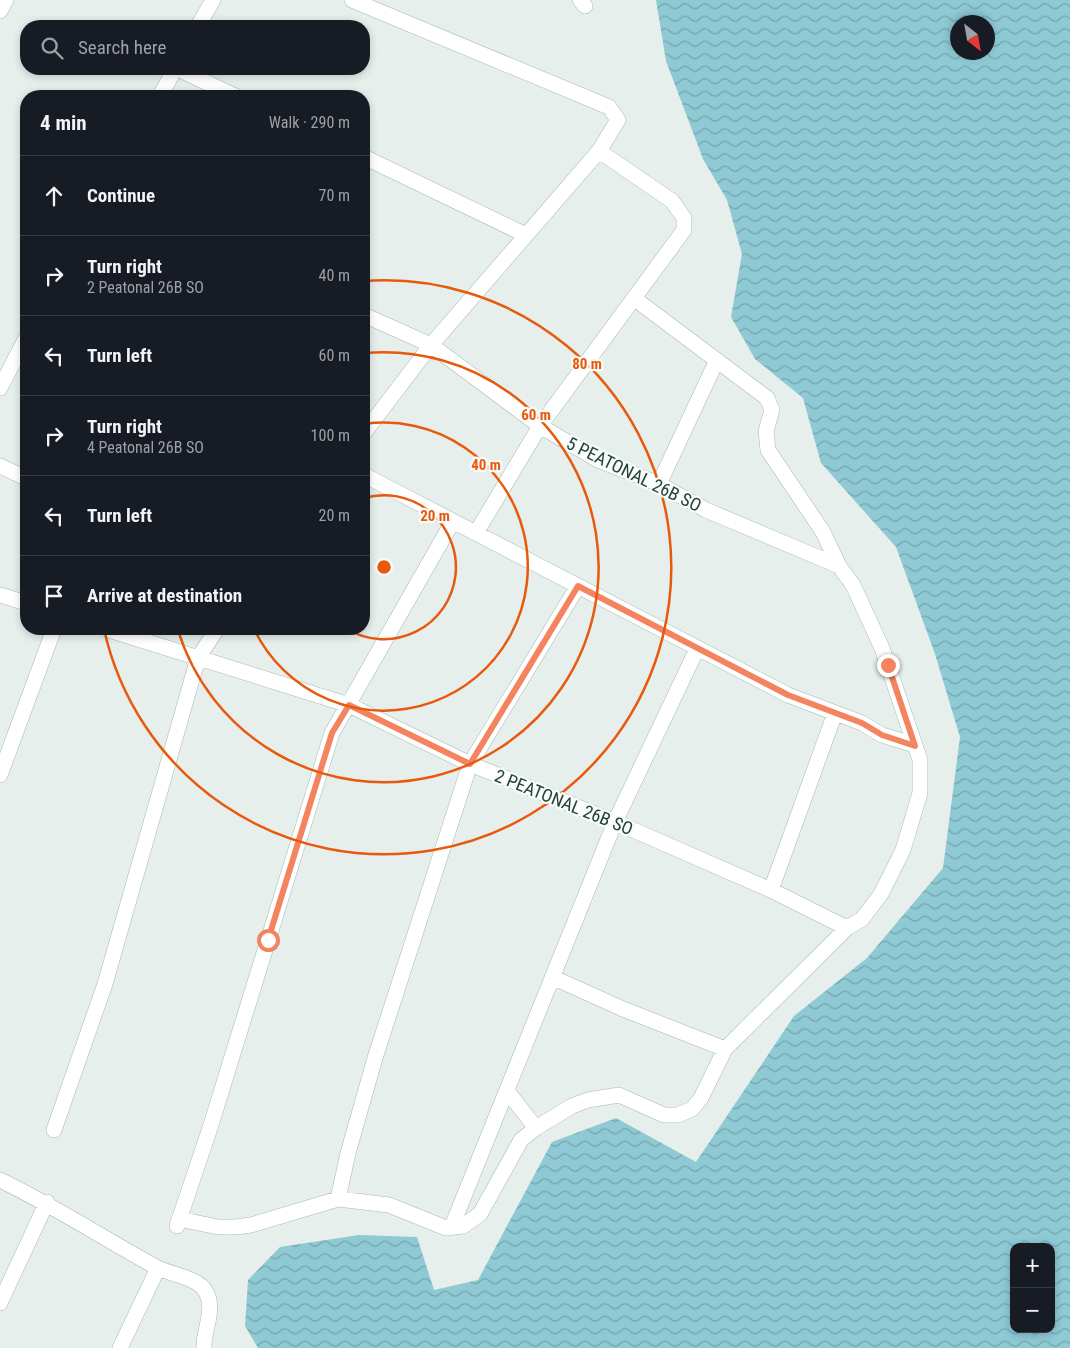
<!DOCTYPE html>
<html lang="en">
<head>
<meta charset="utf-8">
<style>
  body { margin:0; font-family:"Roboto Condensed",sans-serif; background:#20242c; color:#f1f3f6 }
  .controls { position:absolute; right:15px; bottom:15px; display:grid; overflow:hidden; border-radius:10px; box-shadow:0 2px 8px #0003 }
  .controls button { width:45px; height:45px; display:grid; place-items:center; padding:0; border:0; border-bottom:1px solid #363941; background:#171b24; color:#f1f3f6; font:25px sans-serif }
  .compass { position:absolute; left:950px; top:15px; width:45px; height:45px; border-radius:50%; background:#171b24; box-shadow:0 2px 8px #0003; rotate:149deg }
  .stop { position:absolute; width:15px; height:15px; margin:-11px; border:4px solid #f4845f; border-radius:50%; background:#fff }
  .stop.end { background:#f4845f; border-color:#fff; box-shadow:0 1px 5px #0008 }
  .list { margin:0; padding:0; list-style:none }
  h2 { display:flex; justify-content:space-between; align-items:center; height:65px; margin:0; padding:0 20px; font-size:21px }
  h2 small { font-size:16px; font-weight:400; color:#9ea1a6 }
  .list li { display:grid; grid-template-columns:32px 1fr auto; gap:15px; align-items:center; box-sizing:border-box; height:80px; padding:0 20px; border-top:1px solid #363941 }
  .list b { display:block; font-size:19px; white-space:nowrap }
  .list p { margin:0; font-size:16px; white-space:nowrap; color:#9ea1a6 }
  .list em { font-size:16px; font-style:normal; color:#9ea1a6 }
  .icon { flex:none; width:28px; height:28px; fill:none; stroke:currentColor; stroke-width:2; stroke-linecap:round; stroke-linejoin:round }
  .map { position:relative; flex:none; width:1070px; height:1348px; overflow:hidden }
  .search { position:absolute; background:#171b24; box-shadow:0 2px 8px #0003; left:20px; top:20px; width:350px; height:55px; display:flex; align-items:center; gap:12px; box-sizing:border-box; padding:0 18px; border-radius:20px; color:#9ea1a6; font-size:19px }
  .panel { position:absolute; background:#171b24; box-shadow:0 2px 8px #0003; left:20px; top:90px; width:350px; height:545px; border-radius:20px }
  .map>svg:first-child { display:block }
  .water { fill:url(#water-waves); fill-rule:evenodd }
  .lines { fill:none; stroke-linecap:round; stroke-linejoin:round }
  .minor-casing { stroke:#a8b8b2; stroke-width:16 }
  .minor { stroke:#fff; stroke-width:15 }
  .route { stroke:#f4845f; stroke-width:6 }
  .ring { fill:none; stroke:#e8590c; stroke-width:2.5 }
  .labels { text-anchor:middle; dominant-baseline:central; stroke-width:4.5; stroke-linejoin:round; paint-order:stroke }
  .street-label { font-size:18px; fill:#24423a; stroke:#f7fbf9 }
  .centre { fill:#e8590c; stroke:#f7fbf9; stroke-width:2.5 }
  .ring-label { font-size:15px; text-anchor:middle; font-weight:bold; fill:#e8590c; stroke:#f7fbf9; stroke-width:4.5; stroke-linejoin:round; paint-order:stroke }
</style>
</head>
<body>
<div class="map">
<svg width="1070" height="1348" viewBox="0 0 1070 1348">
  <defs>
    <pattern id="water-waves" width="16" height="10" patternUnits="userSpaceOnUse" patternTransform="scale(1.25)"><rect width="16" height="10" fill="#8ec9d4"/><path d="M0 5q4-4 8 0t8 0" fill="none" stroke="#74a5ad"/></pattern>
  </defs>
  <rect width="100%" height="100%" fill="#e6efeb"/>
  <!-- water -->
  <path class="water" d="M656,0h414v1348h-812l-13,-22 3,-46 32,-33 79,-12 58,2 17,53 44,-10 74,-138 64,-24 80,44 98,-146 73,-58 76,-90 17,-131 -25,-83 -39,-107 -75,-84 -18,-65 -48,-39 -24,-42 11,-63 -15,-54 -24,-41 -37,-98zM958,22h30v30h-30zM1014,1247h37v82h-37z"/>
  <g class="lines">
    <defs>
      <path id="minor" d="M352,0l257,107 9,13 -19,31 -168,194 -67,88
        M580,0l5,6
        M0,11l6,-11
        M198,26l15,-26
        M178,69l57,27
        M160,96l15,-27
        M364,157l162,78
        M364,315l67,30 109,81 58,34 61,24 47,26 133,56
        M0,388l26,-50
        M0,466l26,12
        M364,475l424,220 74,28 20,12 33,10
        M659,484l58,-124
        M476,533l64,-107 144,-196v-12l-12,-17 -73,-50
        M0,595l26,8
        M106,629l243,76 121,59 145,58 156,68 76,38
        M0,775l54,-146
        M771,890l64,-177
        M552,977l71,32 102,40
        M507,1091l29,37
        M54,1130l51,-146 93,-326 19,-29
        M0,1180c54,26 103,58 156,87 15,8 42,10 50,25 10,18 -3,38 -2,56
        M338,1199l10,-46 27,-95 95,-294 108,-178
        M179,1219l39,8h17l16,-2 87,-26 51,6 57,23 17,-2 17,-12 41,-74 15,-12 36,-22 16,-6 31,-5 45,20h14l14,-6 9,-11 24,-49 122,-121 15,-9 19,-25 22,-44 17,-57v-33l-38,-112 -29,-63 -14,-19 -16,-34 -55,-82 -2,-19 6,-21 -5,-12 -132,-99
        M177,1226l33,-98 122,-395 121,-212
        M452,1226l163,-404 82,-173
        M0,1303l47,-101
        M120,1348l38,-80"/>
    </defs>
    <!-- minor casing -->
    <use href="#minor" class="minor-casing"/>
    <!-- minor -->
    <use href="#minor" class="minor"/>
  </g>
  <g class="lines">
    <!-- route -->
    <path class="route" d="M268,940l64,-207 17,-28 121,59 108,-178 210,109 74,28 20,12 33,11 -27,-81"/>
  </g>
  <!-- distance rings -->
  <g class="ring">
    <path d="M364 498A72 72 0 1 1 347 629"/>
    <path d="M364 424A144 144 0 1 1 254 629"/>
    <path d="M365 353A215 215 0 1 1 178 630"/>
    <path d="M364 281A287 287 0 1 1 104 629"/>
  </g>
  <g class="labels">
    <!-- street labels -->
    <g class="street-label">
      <text transform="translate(634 474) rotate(26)">5 PEATONAL 26B SO</text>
      <text transform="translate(564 802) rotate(22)">2 PEATONAL 26B SO</text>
    </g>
  </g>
  <circle cx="384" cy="567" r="8" class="centre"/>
  <g class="ring-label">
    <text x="587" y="369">80 m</text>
    <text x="536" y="420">60 m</text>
    <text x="486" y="470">40 m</text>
    <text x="435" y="521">20 m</text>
  </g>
</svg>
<div class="controls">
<button>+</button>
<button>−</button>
</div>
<svg class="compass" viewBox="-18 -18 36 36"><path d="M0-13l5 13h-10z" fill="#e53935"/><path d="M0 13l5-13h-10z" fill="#9ea1a6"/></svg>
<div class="stop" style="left:268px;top:940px"></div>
<div class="stop end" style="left:888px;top:665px"></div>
<div class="search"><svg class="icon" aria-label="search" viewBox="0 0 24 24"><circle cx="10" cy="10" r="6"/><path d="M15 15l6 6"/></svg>Search here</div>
<section class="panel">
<h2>4 min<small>Walk · 290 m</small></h2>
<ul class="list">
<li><svg class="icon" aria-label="ahead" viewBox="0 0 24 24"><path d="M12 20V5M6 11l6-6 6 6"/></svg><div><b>Continue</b></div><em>70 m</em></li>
<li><svg class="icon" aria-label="right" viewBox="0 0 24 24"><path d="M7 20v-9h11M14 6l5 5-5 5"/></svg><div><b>Turn right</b><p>2 Peatonal 26B SO</p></div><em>40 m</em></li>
<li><svg class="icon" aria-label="left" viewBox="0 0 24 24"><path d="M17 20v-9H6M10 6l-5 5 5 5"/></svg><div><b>Turn left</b></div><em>60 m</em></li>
<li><svg class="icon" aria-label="right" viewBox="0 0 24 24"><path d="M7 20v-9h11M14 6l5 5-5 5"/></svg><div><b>Turn right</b><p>4 Peatonal 26B SO</p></div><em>100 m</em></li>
<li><svg class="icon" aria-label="left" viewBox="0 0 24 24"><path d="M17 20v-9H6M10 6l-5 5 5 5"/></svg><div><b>Turn left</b></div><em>20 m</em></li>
<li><svg class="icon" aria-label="arrive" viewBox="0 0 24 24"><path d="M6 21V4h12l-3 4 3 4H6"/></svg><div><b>Arrive at destination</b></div></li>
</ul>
</section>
</div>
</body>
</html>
